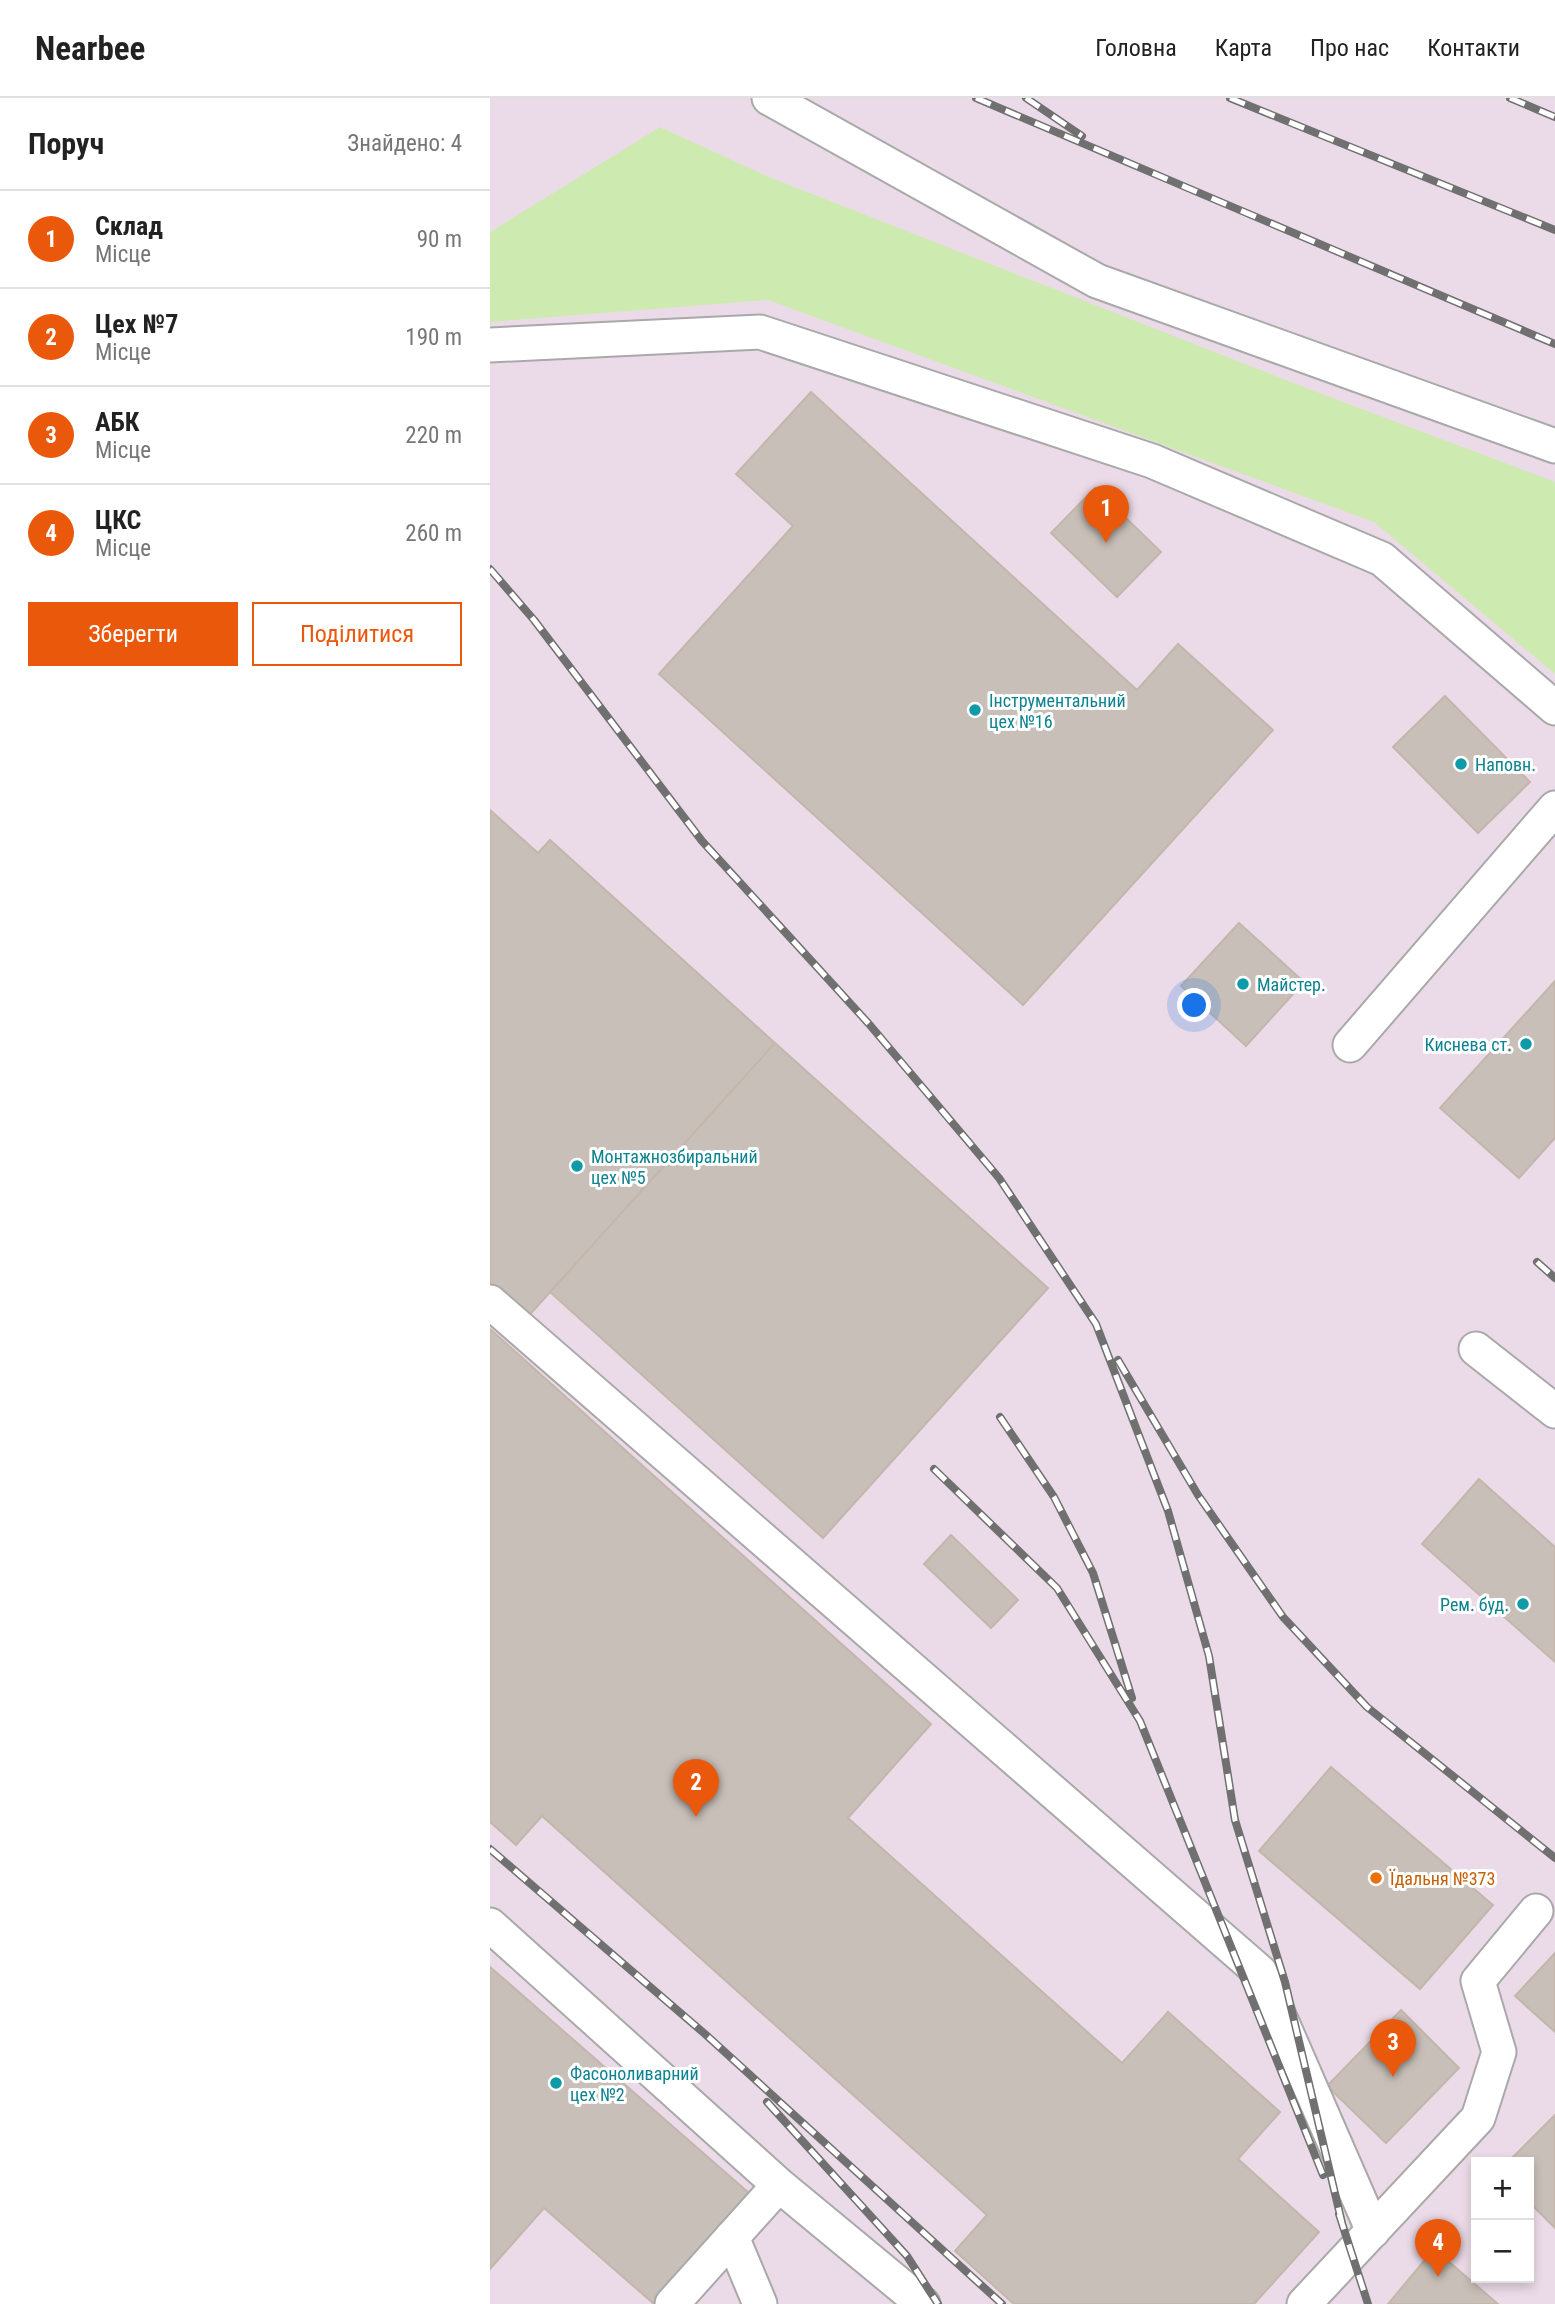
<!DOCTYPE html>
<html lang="uk">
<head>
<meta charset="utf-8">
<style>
  body { margin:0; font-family:"Roboto Condensed",sans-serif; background:#f2f2f2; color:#222 }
  .controls { position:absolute; right:21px; bottom:21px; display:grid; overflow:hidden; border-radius:0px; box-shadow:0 4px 10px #0003 }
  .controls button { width:63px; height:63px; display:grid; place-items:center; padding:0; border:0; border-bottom:2px solid #e0e0e0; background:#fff; color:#222; font:35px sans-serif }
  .you { position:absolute; left:705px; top:908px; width:24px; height:24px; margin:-18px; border:5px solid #fff; border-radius:50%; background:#1a73e8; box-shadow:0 0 0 10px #1a73e833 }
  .badge { display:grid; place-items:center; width:46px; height:46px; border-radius:50%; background:#ea580c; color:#fff; font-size:23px; font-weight:700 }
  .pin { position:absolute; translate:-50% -58px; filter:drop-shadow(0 2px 4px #0008) }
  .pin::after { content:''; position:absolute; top:37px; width:24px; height:21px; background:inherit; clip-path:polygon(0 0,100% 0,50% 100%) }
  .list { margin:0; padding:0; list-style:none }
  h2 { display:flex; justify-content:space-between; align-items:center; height:91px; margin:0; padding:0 28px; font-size:30px }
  h2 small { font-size:23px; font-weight:400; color:#767676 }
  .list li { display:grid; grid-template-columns:46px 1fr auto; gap:21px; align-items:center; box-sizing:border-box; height:98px; padding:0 28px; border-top:2px solid #e0e0e0 }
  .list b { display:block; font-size:26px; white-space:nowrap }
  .list p { margin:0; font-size:23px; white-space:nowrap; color:#767676 }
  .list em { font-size:23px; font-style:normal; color:#767676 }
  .actions { display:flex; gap:14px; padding:21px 28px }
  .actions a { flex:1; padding:16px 0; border:2px solid #ea580c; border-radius:0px; text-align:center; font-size:24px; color:#ea580c }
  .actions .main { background:#ea580c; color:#fff }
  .map { position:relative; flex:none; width:1065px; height:2206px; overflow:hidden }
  header { display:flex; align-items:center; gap:42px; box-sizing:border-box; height:98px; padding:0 35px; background:#fff; border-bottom:2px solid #e0e0e0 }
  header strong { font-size:33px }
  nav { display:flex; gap:38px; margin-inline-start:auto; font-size:24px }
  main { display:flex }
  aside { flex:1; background:#fff }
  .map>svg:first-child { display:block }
  .industrial { fill:#ebdbe8; fill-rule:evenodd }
  .grass { fill:#cdebb0 }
  .building { fill:#c7bfb8; stroke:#c4b6ab; stroke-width:2 }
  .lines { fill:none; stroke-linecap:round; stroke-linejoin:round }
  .minor-casing { stroke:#a9a9a9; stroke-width:37 }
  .minor { stroke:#fff; stroke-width:33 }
  .rail-casing { stroke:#707070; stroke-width:8 }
  .rail { stroke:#fff; stroke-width:5; stroke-dasharray:16; stroke-linecap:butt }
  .culture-dot { fill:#0f9aa8; stroke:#fff; stroke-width:2.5 }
  .food-dot { fill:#e8710a; stroke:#fff; stroke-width:2.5 }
  .labels { text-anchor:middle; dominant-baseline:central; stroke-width:6; stroke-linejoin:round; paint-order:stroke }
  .culture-label { font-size:18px; fill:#0d838f; stroke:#fff; text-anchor:start }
  .food-label { font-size:18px; fill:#c56008; stroke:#fff; text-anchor:start }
</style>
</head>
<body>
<header>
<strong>Nearbee</strong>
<nav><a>Головна</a><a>Карта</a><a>Про нас</a><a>Контакти</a></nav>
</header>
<main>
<aside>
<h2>Поруч<small>Знайдено: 4</small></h2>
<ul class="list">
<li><span class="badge">1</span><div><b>Склад</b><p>Місце</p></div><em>90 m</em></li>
<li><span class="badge">2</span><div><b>Цех №7</b><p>Місце</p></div><em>190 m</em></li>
<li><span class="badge">3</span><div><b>АБК</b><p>Місце</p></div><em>220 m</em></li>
<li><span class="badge">4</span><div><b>ЦКС</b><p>Місце</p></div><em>260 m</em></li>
</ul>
<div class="actions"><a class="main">Зберегти</a><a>Поділитися</a></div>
</aside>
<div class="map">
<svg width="1065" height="2206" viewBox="0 0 1065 2206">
  <rect width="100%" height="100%" fill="#f2efe9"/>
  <!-- industrial -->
  <path class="industrial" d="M0,0h1065v2206h-1065zM986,2064h53v116h-53z"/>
  <!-- grass -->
  <path class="grass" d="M170,29l109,50 532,209 254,96v192l-181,-152 -606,-222 -278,22v-90z"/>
  <!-- building -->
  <path class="building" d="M321,294l326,298 41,-46 95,86 -250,275 -364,-331 134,-148 -57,-52z
    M605,390l66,64 -44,45 -66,-64z
    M955,598l85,86 -52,51 -85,-86z
    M0,712l48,43 12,-13 225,203 -251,278 -34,-31z
    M749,825l65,59 -58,64 -65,-60z
    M1065,883v157l-36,40 -79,-70z
    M285,945l273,245 -225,250 -273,-246z
    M0,1231l441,395 -83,94 274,245 46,-51 112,100 -42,47 81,73 -65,72h-240l-59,-53 32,-36 -445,-399 -26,29 -26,-23z
    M989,1381l76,68v115l-133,-118z
    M461,1437l67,65 -27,28 -67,-64z
    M841,1669l162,138 -73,84 -161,-138z
    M1065,1855v79l-40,-36z
    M0,1869l266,232 -92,105h-10l-110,-96 -54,61z
    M911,1912l58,58 -73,75 -59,-57z
    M1065,2017v113l-26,-26v-40h-21z
    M944,2151l64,55h-110z"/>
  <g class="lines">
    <defs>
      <path id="minor" d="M279,0l328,183 458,165
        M0,247l270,-13 392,129 230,98 173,149
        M860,947l205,-237
        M0,1204l770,670 113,259
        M986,1251l79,62
        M0,1827l289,260 -107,119
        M289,2087l144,119
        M242,2139l28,67
        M814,2206l174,-186 21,-66 -21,-71 58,-70"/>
    </defs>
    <!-- minor casing -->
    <use href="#minor" class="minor-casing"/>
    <!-- minor -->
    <use href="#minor" class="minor"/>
    <defs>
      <path id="rail" d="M486,0l579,246
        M536,0l56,38
        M740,0l325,132
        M1020,0l45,19
        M0,471l44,51 168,221 167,183 130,154 97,146 72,187 41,145 26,164 50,162 57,241
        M1047,1164l18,16
        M628,1262l80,135 85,122 84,90 188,151
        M510,1319l54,80 39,76 39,125
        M444,1371l123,119 83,133 183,454
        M0,1751l215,185 297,270
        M277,2004l140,154 31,48
        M849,2116l29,90"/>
    </defs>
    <!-- rail casing -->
    <use href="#rail" class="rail-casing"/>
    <!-- rail -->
    <use href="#rail" class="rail"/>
  </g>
  <!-- markers -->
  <g class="culture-dot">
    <circle cx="485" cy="612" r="7"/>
    <circle cx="971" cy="666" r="7"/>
    <circle cx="753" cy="886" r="7"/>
    <circle cx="1036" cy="946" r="7"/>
    <circle cx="87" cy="1068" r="7"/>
    <circle cx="1033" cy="1506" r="7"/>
    <circle cx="66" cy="1985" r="7"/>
  </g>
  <circle class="food-dot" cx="886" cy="1780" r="7"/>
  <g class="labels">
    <!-- culture labels -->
    <g class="culture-label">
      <text x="499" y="602">Інструментальний<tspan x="499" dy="21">цех №16</tspan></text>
      <text x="985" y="666">Наповн.</text>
      <text x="767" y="886">Майстер.</text>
      <text x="1022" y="946" text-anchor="end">Киснева ст.</text>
      <text x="101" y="1058">Монтажнозбиральний<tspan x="101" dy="21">цех №5</tspan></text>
      <text x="1019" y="1506" text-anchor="end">Рем. буд.</text>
      <text x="80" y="1975">Фасоноливарний<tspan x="80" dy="21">цех №2</tspan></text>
    </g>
    <!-- food labels -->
    <g class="food-label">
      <text x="900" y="1780">Їдальня №373</text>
    </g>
  </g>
</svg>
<div class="controls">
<button>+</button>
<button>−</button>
</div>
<div class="you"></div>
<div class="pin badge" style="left:616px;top:445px">1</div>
<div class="pin badge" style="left:206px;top:1719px">2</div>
<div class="pin badge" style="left:903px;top:1979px">3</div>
<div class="pin badge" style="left:948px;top:2179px">4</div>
</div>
</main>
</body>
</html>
